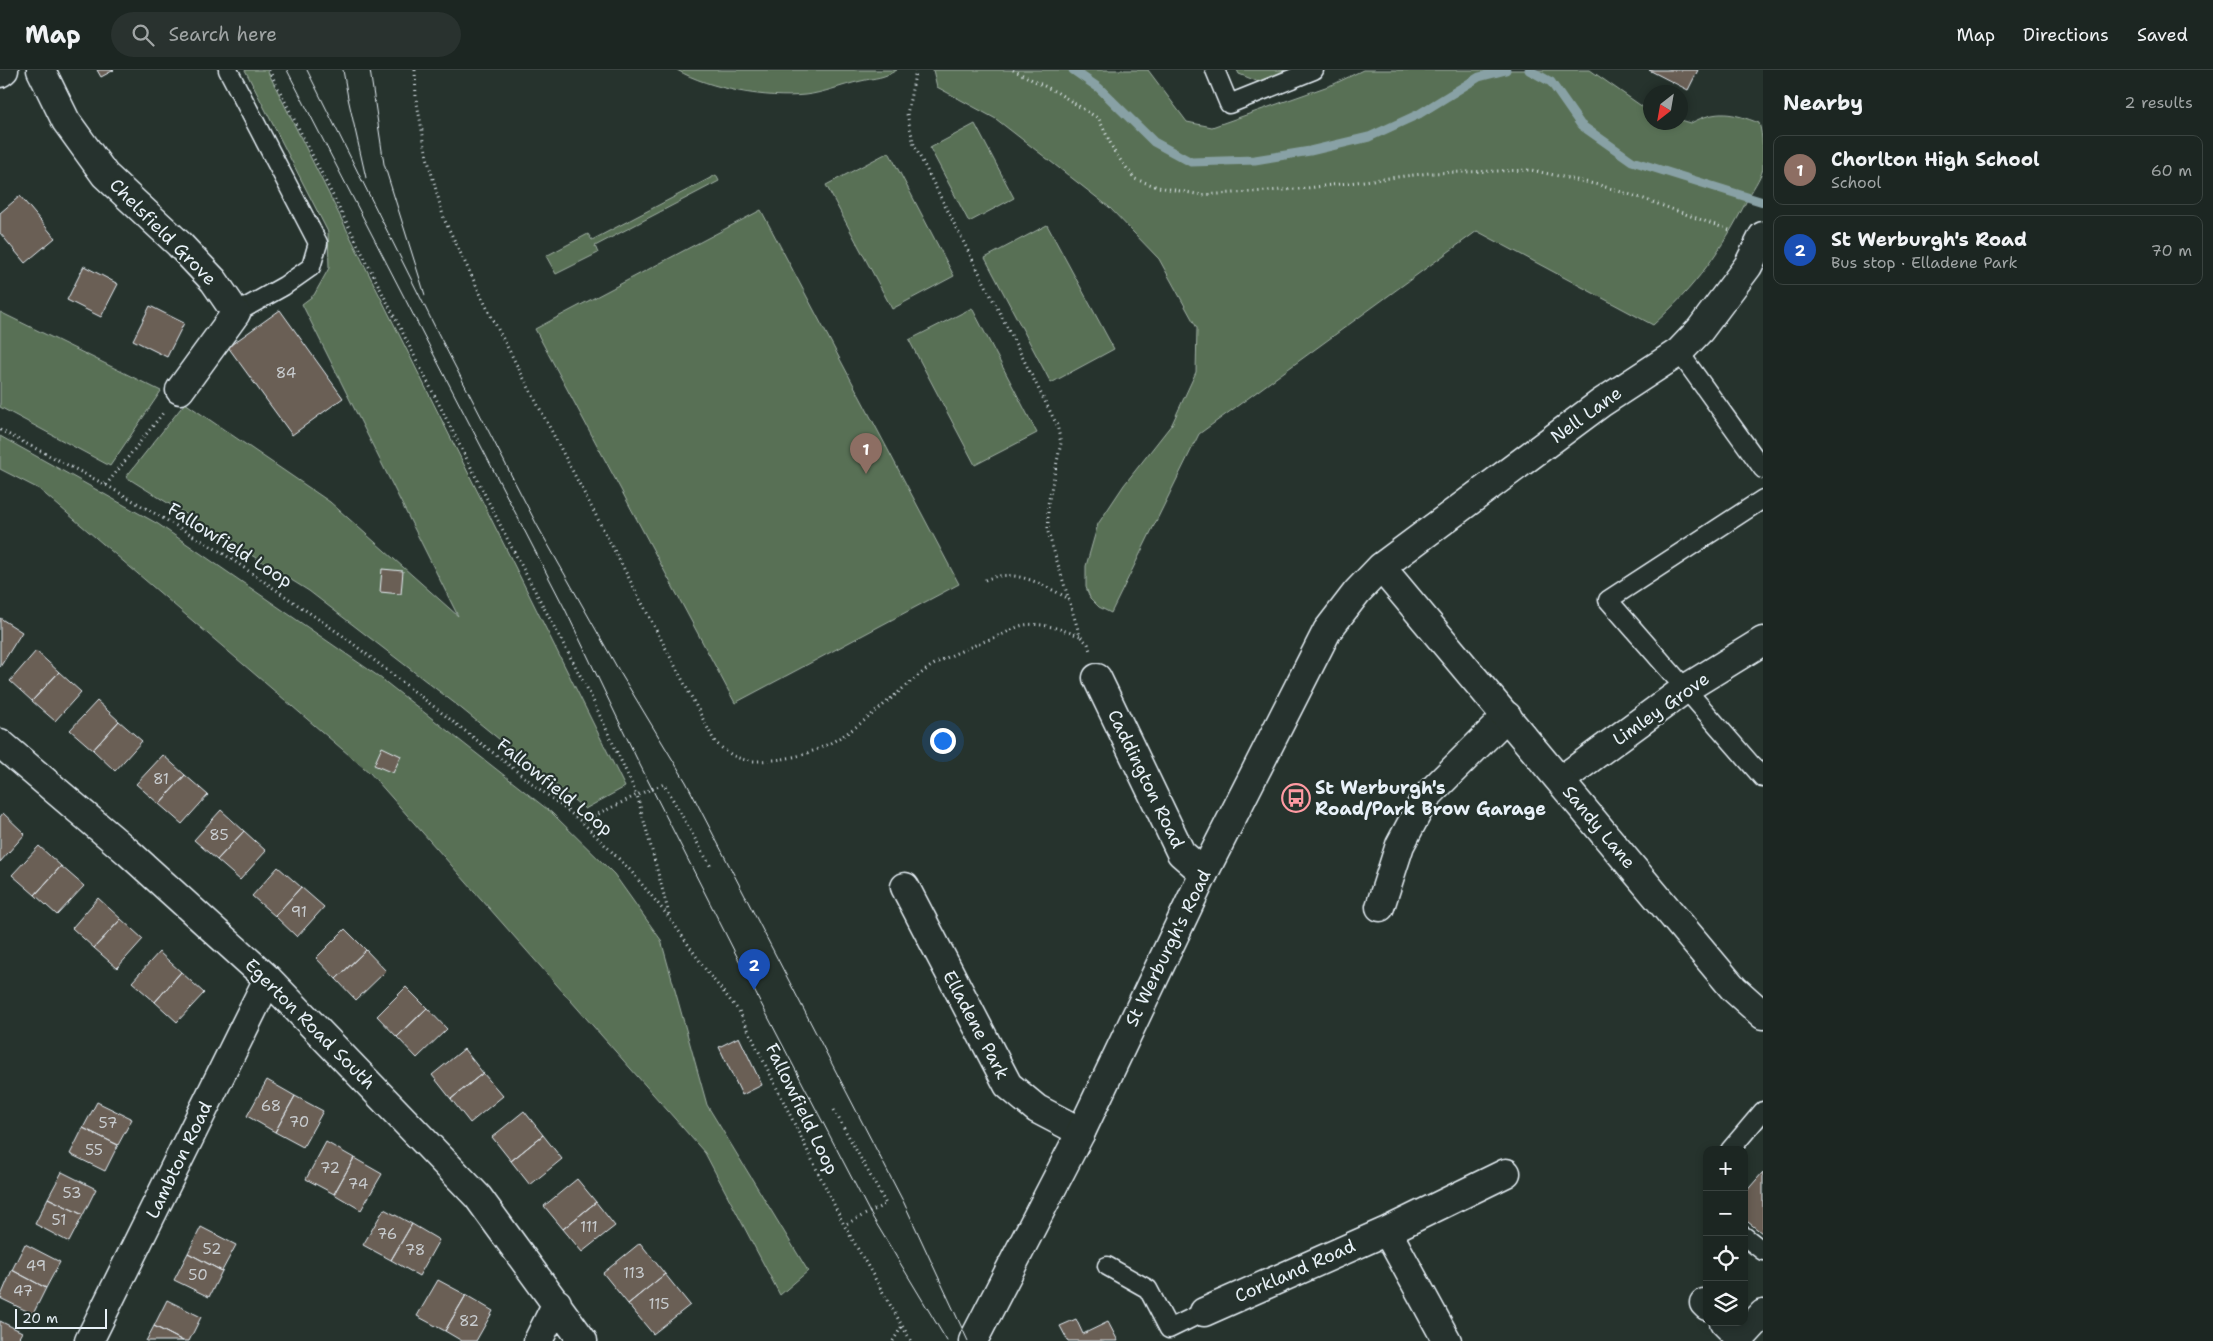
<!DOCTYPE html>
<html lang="en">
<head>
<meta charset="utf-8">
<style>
  body { margin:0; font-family:"Shantell Sans",sans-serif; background:#29322f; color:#f1f3f6 }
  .controls { position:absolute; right:15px; bottom:15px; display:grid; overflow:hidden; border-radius:10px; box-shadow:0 2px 8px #0003 }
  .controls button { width:45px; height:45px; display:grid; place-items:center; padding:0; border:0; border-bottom:1px solid #3a4340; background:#1c2622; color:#f1f3f6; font:25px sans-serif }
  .compass { position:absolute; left:1643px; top:15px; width:45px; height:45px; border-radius:50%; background:#1c2622; box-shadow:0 2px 8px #0003; rotate:211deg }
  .scale { position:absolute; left:15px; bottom:12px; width:92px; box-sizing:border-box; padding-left:5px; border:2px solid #e8f1f8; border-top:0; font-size:14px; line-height:18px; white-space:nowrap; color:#e8f1f8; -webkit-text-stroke:4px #26332d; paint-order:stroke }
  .you { position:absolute; left:942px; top:670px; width:18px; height:18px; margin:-12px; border:4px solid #fff; border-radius:50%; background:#1a73e8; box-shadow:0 0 0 8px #1a73e833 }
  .badge { display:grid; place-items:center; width:32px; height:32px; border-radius:50%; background:#ff9aa2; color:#fff; font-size:16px; font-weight:700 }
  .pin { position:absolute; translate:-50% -41px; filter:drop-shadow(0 1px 2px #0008) }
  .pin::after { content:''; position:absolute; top:26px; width:18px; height:15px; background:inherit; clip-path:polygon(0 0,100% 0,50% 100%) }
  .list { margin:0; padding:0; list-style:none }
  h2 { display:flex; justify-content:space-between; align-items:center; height:65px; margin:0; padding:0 20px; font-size:21px }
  h2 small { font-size:16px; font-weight:400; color:#a0a5a5 }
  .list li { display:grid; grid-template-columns:32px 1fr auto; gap:15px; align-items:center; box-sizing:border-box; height:70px; margin:0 10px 10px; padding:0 10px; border:1px solid #3a4340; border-radius:10px }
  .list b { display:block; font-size:19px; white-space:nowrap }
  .list p { margin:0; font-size:16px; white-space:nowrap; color:#a0a5a5 }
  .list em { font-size:16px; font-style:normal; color:#a0a5a5 }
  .icon { flex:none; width:28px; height:28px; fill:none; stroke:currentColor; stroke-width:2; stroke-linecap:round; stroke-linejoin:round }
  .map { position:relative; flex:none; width:1763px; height:1271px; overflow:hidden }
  header { display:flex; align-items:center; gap:30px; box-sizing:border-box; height:70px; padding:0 25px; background:#1c2622; border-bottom:1px solid #3a4340 }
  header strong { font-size:24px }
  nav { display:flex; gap:28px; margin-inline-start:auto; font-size:18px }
  .search { width:350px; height:45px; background:#29322f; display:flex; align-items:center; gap:12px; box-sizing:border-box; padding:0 18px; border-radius:28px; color:#a0a5a5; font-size:19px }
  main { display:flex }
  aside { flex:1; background:#1c2622 }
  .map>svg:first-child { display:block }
  .green { fill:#597054; stroke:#a0b0a6 }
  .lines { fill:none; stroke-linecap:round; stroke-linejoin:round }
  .stream { stroke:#88a1a5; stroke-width:9 }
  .building { fill:#6a5f55; stroke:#e8f1f8 }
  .lane-casing { stroke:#e8f1f8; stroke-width:21 }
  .street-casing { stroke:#e8f1f8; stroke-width:31 }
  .secondary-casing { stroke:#e8f1f8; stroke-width:31 }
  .path { stroke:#e8f1f8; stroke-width:3; stroke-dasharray:1 4; stroke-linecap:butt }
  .lane { stroke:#26332d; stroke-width:18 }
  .street { stroke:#26332d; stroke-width:28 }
  .secondary { stroke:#26332d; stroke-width:28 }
  .tram { stroke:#e8f1f8; stroke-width:1 }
  .labels { text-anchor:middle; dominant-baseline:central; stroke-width:4.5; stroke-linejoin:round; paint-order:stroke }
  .number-label { font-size:15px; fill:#c8cccf }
  .street-label { font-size:18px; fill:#e8f1f8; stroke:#26332d }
  .poi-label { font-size:18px; font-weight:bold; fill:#e8f1f8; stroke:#26332d; text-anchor:start }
</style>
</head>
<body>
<header>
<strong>Map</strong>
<div class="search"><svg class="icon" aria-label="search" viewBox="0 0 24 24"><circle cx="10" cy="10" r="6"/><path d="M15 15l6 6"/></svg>Search here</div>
<nav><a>Map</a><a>Directions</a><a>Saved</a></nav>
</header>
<main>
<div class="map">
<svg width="1763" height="1271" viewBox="0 0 1763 1271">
  <rect width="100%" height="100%" fill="#26332d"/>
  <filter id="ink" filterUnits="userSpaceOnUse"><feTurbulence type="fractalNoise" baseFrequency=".02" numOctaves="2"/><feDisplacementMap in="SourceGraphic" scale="10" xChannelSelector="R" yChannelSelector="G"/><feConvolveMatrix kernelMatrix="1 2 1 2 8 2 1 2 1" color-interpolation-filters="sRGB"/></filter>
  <g filter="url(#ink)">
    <!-- green -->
    <path class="green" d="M245,0h22l358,717 -40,22 -128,-104 -148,-114 -183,-114 59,-74 145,99 128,114 -156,-312 12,-9 15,-27 -1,-36z
      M677,0h220c-16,9 -19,7 -36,11 -19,4 -37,12 -56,14 -38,4 -95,-6 -128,-25z
      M933,0h215l39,52 25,5 122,-43 29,-14h227l60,42v10h30l1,-2 10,3c26,-14 42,-10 68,0 4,12 4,33 4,46 -3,10 -11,21 -16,31 -25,50 -52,87 -94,125l-176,-94 -278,203 -88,179 -12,-6 -9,-9 -4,-11v-21l12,-42 26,-39 48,-61 24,-52 1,-44 -38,-69 -50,-52 -113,-88 -59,-32z
      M1237,0h48l-26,12 -20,-8z
      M975,54l39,74 -45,24 -39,-74z
      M889,82l65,124 -62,33 -66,-124z
      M716,105l3,6 -124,65 3,7 -42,21 -10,-18 42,-22 4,6z
      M761,140l198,374 -224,119 -200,-374z
      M1047,155l67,124 -63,34 -66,-125z
      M972,238l65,125 -62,32 -66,-125z
      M0,242l161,79 -51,75 -110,-59z
      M0,366l158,88 220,152 174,137 62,61 47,66 46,165 101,166 -28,24 -75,-142 -335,-380 -331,-284 -39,-20z"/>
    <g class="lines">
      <!-- stream -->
      <path class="stream" d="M1073,0l26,18 55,54 37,20 64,-2 55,-9 59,-14 50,-23 60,-37 27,-7
        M1529,0l22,12 30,43 51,36 131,41"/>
    </g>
    <!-- building -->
    <path class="building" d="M97,0h17l-13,7z
      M1649,0h49l-10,20z
      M20,126l35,42 -30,25 -25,-30v-20z
      M84,196l34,18 -17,33 -34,-17z
      M150,236l34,17 -17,34 -34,-17z
      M280,240l63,88 -51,37 -64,-88z
      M382,499l21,2 -2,23 -21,-2z
      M0,548l22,14 -22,35z
      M36,581l23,21 -27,29 -22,-20z
      M59,602l22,20 -26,29 -23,-20z
      M97,631l22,20 -26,29 -23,-20z
      M119,651l23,20 -27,30 -22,-21z
      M382,677l19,9 -8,17 -19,-8z
      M163,685l22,20 -26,29 -23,-20z
      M185,705l23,20 -26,29 -23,-20z
      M221,740l23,21 -27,29 -23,-20z
      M3,743l22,21 -25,28v-45z
      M244,761l22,20 -26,29 -23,-20z
      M39,776l22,20 -26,29 -23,-20z
      M61,796l23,20 -27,29 -22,-20z
      M278,797l23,20 -26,29 -23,-20z
      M301,817l23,20 -27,30 -22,-21z
      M98,828l23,21 -27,29 -22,-20z
      M121,849l22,20 -26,29 -23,-20z
      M345,859l21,21 -30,29 -20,-21z
      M366,880l20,21 -30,29 -20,-21z
      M159,882l22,20 -26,30 -23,-20z
      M181,902l23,21 -27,29 -22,-20z
      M406,917l21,21 -30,29 -20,-21z
      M427,938l20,21 -30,29 -20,-21z
      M739,967l23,48 -20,10 -23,-48z
      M464,979l19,24 -32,26 -19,-24z
      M483,1003l20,23 -33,27 -19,-24z
      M267,1010l28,16 -20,36 -28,-16z
      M295,1026l28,15 -20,36 -28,-15z
      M97,1032l35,17 -14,26 -35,-17z
      M524,1041l19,24 -32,26 -19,-24z
      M83,1058l35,17 -13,26 -35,-17z
      M543,1065l19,24 -32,26 -19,-24z
      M326,1072l28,16 -20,36 -28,-15z
      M354,1088l28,16 -21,36 -27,-16z
      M62,1102l34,17 -13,26 -35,-17z
      M1763,1102v60l-1,1 -18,-14v-25z
      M577,1109l19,23 -33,27 -19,-23z
      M48,1128l35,17 -14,27 -34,-18z
      M596,1132l19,24 -33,26 -19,-23z
      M384,1139l28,15 -21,36 -28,-15z
      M412,1154l27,16 -20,36 -28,-16z
      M201,1157l35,18 -14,26 -34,-18z
      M640,1173l25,31 -37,30 -25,-31z
      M25,1174l35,18 -14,26 -34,-18z
      M188,1183l34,18 -13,26 -35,-17z
      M12,1200l34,18 -13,26 -33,-16z
      M665,1204l25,31 -37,29 -25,-30z
      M438,1210l28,15 -21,36 -28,-15z
      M466,1225l27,16 -17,30h-14l-17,-10z
      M167,1230l34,17 -12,24h-6l-29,-15z
      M1076,1249l7,15 25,-12 10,19h-50l-8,-15z
      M0,1251l22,11 -5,9h-17z
      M154,1256l29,15h-37z"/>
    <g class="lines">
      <defs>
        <path id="lane" d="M228,0l90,173 -7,24 -27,19 -48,27
          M1215,0l14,34 85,-34
          M1679,282l84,117
          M1763,429l-155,101 155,178
          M1730,1080l33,-39
          M1744,1166l19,15
          M1107,1196l41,23 21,40 35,-17"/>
        <path id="street" d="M41,0l25,51 39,54 74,69 35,37 22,32 -56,77
          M0,3l4,-3
          M1097,608l84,175 23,20
          M0,673l128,109 140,127 210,218 105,144
          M1561,710l124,-91 78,-48
          M905,817l103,198 29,24 44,23
          M1380,837l20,-62 25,-47 82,-82
          M1387,1161l119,-58
          M1704,1233l3,3
          M1204,1242l183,-81 60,110
          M1724,1252l16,16
          M89,1271l179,-362
          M538,1271l19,-38
          M1738,1271l25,-27"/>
        <path id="secondary" d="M1381,497l353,422 29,26
          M973,1271l108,-209 123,-259 123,-242 30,-39 24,-25 220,-164 78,-51 21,-22 48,-64 15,-30"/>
      </defs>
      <!-- lane casing -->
      <use href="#lane" class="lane-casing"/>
      <!-- street casing -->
      <use href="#street" class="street-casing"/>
      <!-- secondary casing -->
      <use href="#secondary" class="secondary-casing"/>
      <!-- path -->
      <path class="path" d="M269,0l242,476 78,146 48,103 -55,27
        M415,0l1,28 11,59 17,62 46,95 225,428c20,18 31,21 58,18 66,-5 105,-54 154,-91 18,-13 56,-27 76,-35 7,-3 14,-8 21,-9 19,-3 38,5 56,11
        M916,0l-9,44 7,31 143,280 4,18 -13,61v28l32,104 8,8 2,7
        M1013,0l45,23 41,26 16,34 20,26 23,8 44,8 97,-6 131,-16 101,-3 68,15 45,14 88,32
        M0,360l106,55 115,67 122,84 239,186 48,48 39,47 39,56 31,38 105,214 67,116
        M106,415l57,-72
        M985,510c29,-13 59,5 84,19
        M669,844l-32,-119 27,-11 47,83
        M834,1040l52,94 -42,21
        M893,1271l9,-15"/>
      <!-- lane -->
      <use href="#lane" class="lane"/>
      <!-- street -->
      <use href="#street" class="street"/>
      <!-- secondary -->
      <use href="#secondary" class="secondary"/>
      <!-- tram -->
      <path class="tram" d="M287,0l278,539 72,150 117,231 116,223 77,128
        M307,0l133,267 97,188 81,144 68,113 218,421 64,138
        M343,0l5,28 18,80
        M370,0l14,94 41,131"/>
    </g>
  </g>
  <!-- icons -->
  <defs>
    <symbol id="bus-ring" viewBox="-11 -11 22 22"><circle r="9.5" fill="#26332d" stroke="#ff9aa2" stroke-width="1.5"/><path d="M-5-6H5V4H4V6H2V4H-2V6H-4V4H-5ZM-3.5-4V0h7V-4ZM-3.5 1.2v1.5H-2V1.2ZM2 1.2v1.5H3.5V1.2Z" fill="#ff9aa2"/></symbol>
  </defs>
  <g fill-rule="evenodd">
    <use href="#bus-ring" x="1280" y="712" width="32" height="32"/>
  </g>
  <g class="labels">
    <!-- number labels -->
    <g class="number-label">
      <text x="286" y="303">84</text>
      <text x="161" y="709">81</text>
      <text x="219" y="765">85</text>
      <text x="299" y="842">91</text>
      <text x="271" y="1036">68</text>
      <text x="299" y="1052">70</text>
      <text x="108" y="1053">57</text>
      <text x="94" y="1080">55</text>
      <text x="330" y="1098">72</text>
      <text x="358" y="1114">74</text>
      <text x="72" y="1123">53</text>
      <text x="59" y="1150">51</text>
      <text x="589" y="1157">111</text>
      <text x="387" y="1164">76</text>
      <text x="212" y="1179">52</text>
      <text x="415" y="1180">78</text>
      <text x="36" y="1196">49</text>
      <text x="634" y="1203">113</text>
      <text x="198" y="1205">50</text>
      <text x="23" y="1221">47</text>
      <text x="659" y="1234">115</text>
      <text x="469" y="1251">82</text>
    </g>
    <!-- street labels -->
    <g class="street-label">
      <text transform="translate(163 162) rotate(45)">Chelsfield Grove</text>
      <text transform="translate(1586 345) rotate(-36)">Nell Lane</text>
      <text transform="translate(230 475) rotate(32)">Fallowfield Loop</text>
      <text transform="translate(1661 639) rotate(-35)">Limley Grove</text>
      <text transform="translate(1146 709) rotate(64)">Caddington Road</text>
      <text transform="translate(555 717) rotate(39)">Fallowfield Loop</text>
      <text transform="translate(1599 757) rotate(50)">Sandy Lane</text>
      <text transform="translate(1168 878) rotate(-64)">St Werburgh's Road</text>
      <text transform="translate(310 954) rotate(45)">Egerton Road South</text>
      <text transform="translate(976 955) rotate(62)">Elladene Park</text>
      <text transform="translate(802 1039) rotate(64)">Fallowfield Loop</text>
      <text transform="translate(179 1090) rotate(-64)">Lambton Road</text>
      <text transform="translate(1295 1201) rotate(-24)">Corkland Road</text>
    </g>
    <!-- poi labels -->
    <g class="poi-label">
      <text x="1315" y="718">St Werburgh's<tspan x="1315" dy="21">Road/Park Brow Garage</tspan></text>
    </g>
  </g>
</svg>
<div class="controls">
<button>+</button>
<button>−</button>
<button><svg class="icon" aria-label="locate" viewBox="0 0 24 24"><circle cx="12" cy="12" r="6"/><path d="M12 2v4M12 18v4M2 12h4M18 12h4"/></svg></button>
<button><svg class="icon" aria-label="layers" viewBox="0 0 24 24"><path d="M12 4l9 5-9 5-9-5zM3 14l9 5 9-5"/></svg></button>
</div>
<svg class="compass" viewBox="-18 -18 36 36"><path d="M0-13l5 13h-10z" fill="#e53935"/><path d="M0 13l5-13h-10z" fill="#a0a5a5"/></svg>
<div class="scale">20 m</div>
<div class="you"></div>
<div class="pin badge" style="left:866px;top:404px;background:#8d6e63">1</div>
<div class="pin badge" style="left:754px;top:920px;background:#1a4fb4">2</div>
</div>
<aside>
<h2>Nearby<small>2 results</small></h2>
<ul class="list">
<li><span class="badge" style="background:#8d6e63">1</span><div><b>Chorlton High School</b><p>School</p></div><em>60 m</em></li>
<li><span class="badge" style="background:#1a4fb4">2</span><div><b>St Werburgh's Road</b><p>Bus stop · Elladene Park</p></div><em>70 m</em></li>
</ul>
</aside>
</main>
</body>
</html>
